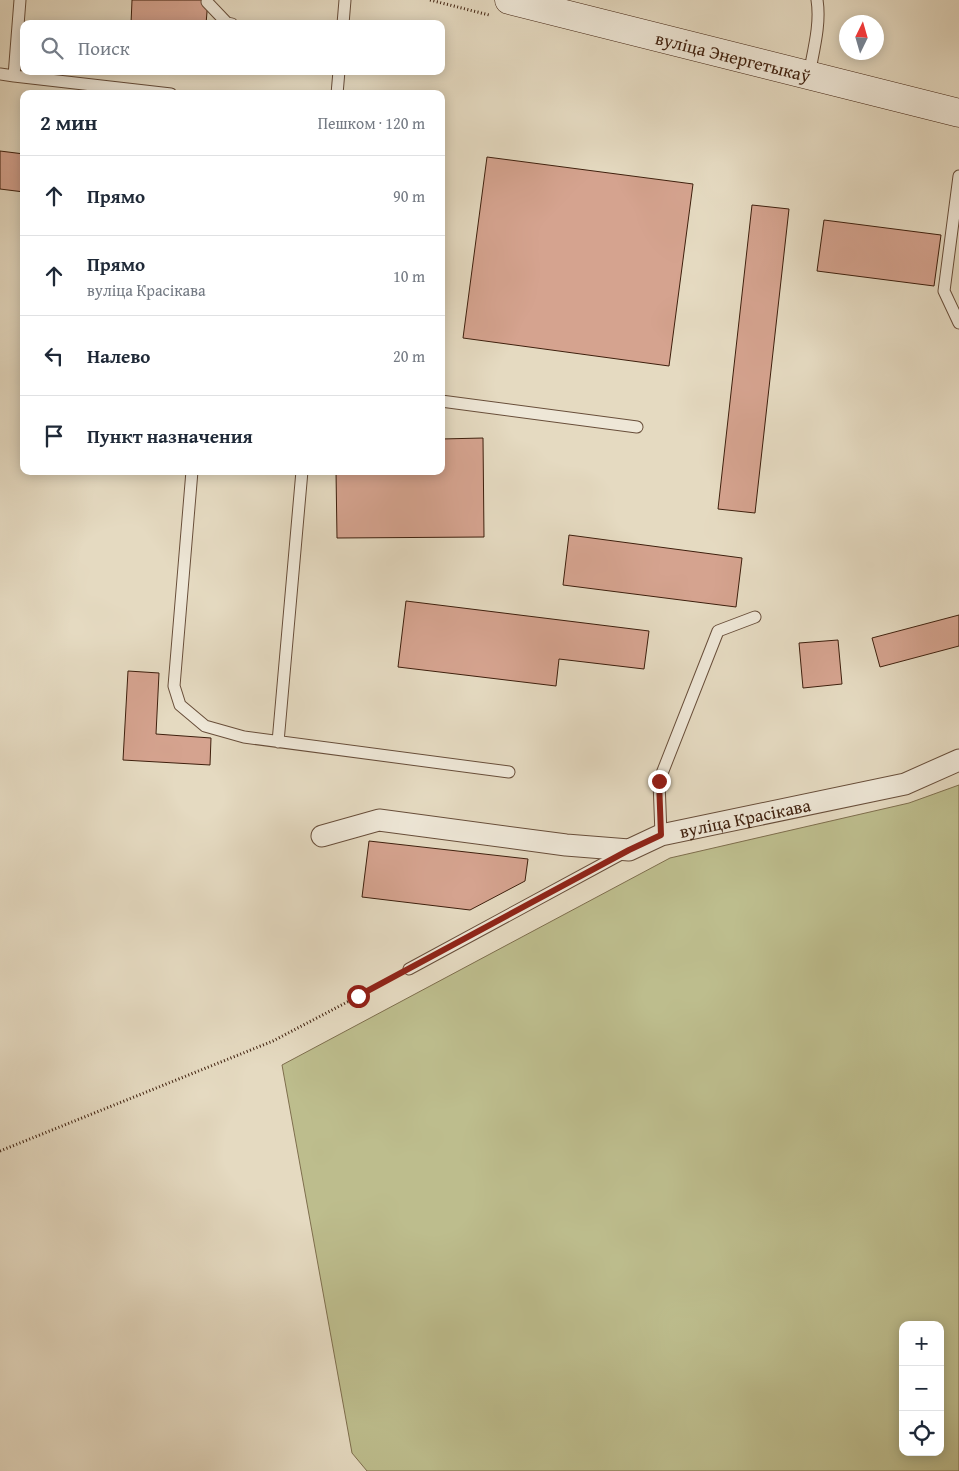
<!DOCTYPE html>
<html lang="ru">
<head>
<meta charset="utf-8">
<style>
  body { margin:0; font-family:"Gentium Book Plus",serif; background:#f2f2f3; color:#1f2937 }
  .controls { position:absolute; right:15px; bottom:15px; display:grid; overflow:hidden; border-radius:10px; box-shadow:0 2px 12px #0003 }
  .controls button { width:45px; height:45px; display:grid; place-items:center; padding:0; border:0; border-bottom:1px solid #e0e1e3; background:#fff; color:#1f2937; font:25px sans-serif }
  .compass { position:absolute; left:839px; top:15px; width:45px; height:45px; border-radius:50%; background:#fff; box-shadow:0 2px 12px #0003; rotate:5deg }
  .stop { position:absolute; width:15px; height:15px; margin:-11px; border:4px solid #8f2418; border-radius:50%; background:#fff }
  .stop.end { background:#8f2418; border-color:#fff; box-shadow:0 1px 5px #0008 }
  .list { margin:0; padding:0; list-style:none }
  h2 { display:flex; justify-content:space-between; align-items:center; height:65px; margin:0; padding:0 20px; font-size:21px }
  h2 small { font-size:16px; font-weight:400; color:#747a83 }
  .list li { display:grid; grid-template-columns:32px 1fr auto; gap:15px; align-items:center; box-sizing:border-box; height:80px; padding:0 20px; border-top:1px solid #e0e1e3 }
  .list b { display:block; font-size:19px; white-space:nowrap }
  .list p { margin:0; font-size:16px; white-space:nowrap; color:#747a83 }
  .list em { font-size:16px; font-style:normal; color:#747a83 }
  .icon { flex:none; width:28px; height:28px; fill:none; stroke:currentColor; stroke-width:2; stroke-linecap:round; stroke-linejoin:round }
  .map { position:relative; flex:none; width:959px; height:1471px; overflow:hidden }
  .search { position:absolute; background:#fff; box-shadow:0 2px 12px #0003; left:20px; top:20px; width:425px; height:55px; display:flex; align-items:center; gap:12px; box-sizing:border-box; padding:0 18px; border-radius:10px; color:#747a83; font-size:19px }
  .panel { position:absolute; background:#fff; box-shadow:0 2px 12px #0003; left:20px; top:90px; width:425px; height:385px; border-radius:10px }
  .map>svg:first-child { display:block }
  .green { fill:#bdbd8d; stroke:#7e6e4d; fill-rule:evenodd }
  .building { fill:#d5a38f; stroke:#3e1f0d }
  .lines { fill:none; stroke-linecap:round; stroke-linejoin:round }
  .service-casing { stroke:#684e3a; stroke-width:13 }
  .minor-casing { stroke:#684e3a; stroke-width:23 }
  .secondary-casing { stroke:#3e1f0d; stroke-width:29 }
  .path { stroke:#3e1f0d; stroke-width:3; stroke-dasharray:1 2.5; stroke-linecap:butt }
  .service { stroke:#eee7d7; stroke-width:11 }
  .minor { stroke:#eee7d7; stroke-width:21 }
  .secondary { stroke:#eee7d7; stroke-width:28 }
  .route { stroke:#8f2418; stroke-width:6 }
  .labels { text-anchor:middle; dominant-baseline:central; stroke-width:4; stroke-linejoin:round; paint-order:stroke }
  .street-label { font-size:18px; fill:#3e1f0d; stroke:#eee7d7 }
</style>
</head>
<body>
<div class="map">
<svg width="959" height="1471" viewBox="0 0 959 1471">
  <rect width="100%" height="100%" fill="#e5dac1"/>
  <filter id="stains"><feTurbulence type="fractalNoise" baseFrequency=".004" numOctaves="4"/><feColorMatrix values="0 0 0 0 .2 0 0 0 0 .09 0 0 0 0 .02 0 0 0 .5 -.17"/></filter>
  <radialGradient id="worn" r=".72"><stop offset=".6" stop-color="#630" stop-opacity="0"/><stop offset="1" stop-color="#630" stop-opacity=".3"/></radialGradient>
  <!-- green -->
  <path class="green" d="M959,785v686h-592l-15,-18 -70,-388 388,-207 239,-55zM903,1325h37v127h-37z"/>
  <!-- building -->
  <path class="building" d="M132,0h76l-2,24h-75z
    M0,151l24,3v38l-24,-3z
    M487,157l206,27 -24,182 -206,-28z
    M752,205l37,4 -34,304 -37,-4z
    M824,220l117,15 -7,51 -117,-15z
    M483,438l1,99 -147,1 -1,-67h105v-32z
    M569,535l173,23 -6,49 -173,-22z
    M406,601l243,30 -5,38 -85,-10 -3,27 -158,-19z
    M959,615v31l-79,21 -8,-29z
    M838,640l4,44 -39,4 -4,-45z
    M128,671l31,2 -3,61 55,4 -1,27 -87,-5z
    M369,841l159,18 -3,22 -55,29 -108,-13z"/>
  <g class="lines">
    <defs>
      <path id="service" d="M20,0l-6,76 157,18
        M207,2l20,21 5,1
        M343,24l2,-24
        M0,74l14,2
        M809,75c4,-23 12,-51 8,-75
        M337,94l2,-23
        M959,176l-15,115 15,32
        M441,401l196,26
        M192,471l-18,215 6,19 25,21 39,11 265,35
        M278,742l24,-271
        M661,835l-2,-54 59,-150 37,-14
        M409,969l216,-117"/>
      <g id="minor">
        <path id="s1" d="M322,836l57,-16 187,25 63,5 32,-15 244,-51 54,-24"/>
      </g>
      <g id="secondary">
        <path id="s2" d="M509,0l450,113"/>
      </g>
    </defs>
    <!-- service casing -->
    <use href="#service" class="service-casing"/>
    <!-- minor casing -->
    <use href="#minor" class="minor-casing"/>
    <!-- secondary casing -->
    <use href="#secondary" class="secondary-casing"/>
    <!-- path -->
    <path class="path" d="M430,0l59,15
      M0,1151l273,-110 122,-64"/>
    <!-- service -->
    <use href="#service" class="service"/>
    <!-- minor -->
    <use href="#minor" class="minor"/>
    <!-- secondary -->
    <use href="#secondary" class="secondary"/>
  </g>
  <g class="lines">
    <!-- route -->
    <path class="route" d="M358,996l271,-146 32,-15 -2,-54"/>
  </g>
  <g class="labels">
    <!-- street labels -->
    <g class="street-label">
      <text stroke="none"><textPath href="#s2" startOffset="231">вуліца Энергетыкаў</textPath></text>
      <text stroke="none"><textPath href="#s1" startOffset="432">вуліца Красікава</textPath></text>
    </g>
  </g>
  <rect width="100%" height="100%" filter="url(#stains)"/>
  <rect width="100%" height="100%" fill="url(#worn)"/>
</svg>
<div class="controls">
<button>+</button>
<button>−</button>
<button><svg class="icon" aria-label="locate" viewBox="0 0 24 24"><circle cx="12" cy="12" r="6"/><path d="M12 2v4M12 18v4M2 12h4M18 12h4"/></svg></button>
</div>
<svg class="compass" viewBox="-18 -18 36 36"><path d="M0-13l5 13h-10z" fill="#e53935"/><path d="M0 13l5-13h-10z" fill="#747a83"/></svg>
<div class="stop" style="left:358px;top:996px"></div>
<div class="stop end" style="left:659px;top:781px"></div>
<div class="search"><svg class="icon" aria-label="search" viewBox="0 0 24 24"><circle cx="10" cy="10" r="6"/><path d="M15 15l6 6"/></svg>Поиск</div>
<section class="panel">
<h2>2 мин<small>Пешком · 120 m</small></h2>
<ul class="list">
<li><svg class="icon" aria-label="ahead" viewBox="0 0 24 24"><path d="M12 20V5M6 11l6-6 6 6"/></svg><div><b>Прямо</b></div><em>90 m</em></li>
<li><svg class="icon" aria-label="ahead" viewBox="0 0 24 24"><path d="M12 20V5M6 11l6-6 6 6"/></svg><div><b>Прямо</b><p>вуліца Красікава</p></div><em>10 m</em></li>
<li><svg class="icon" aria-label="left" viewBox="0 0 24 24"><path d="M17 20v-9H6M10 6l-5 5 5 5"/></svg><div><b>Налево</b></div><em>20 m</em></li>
<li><svg class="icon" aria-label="arrive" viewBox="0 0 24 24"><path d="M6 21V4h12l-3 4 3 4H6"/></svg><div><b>Пункт назначения</b></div></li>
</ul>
</section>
</div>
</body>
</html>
